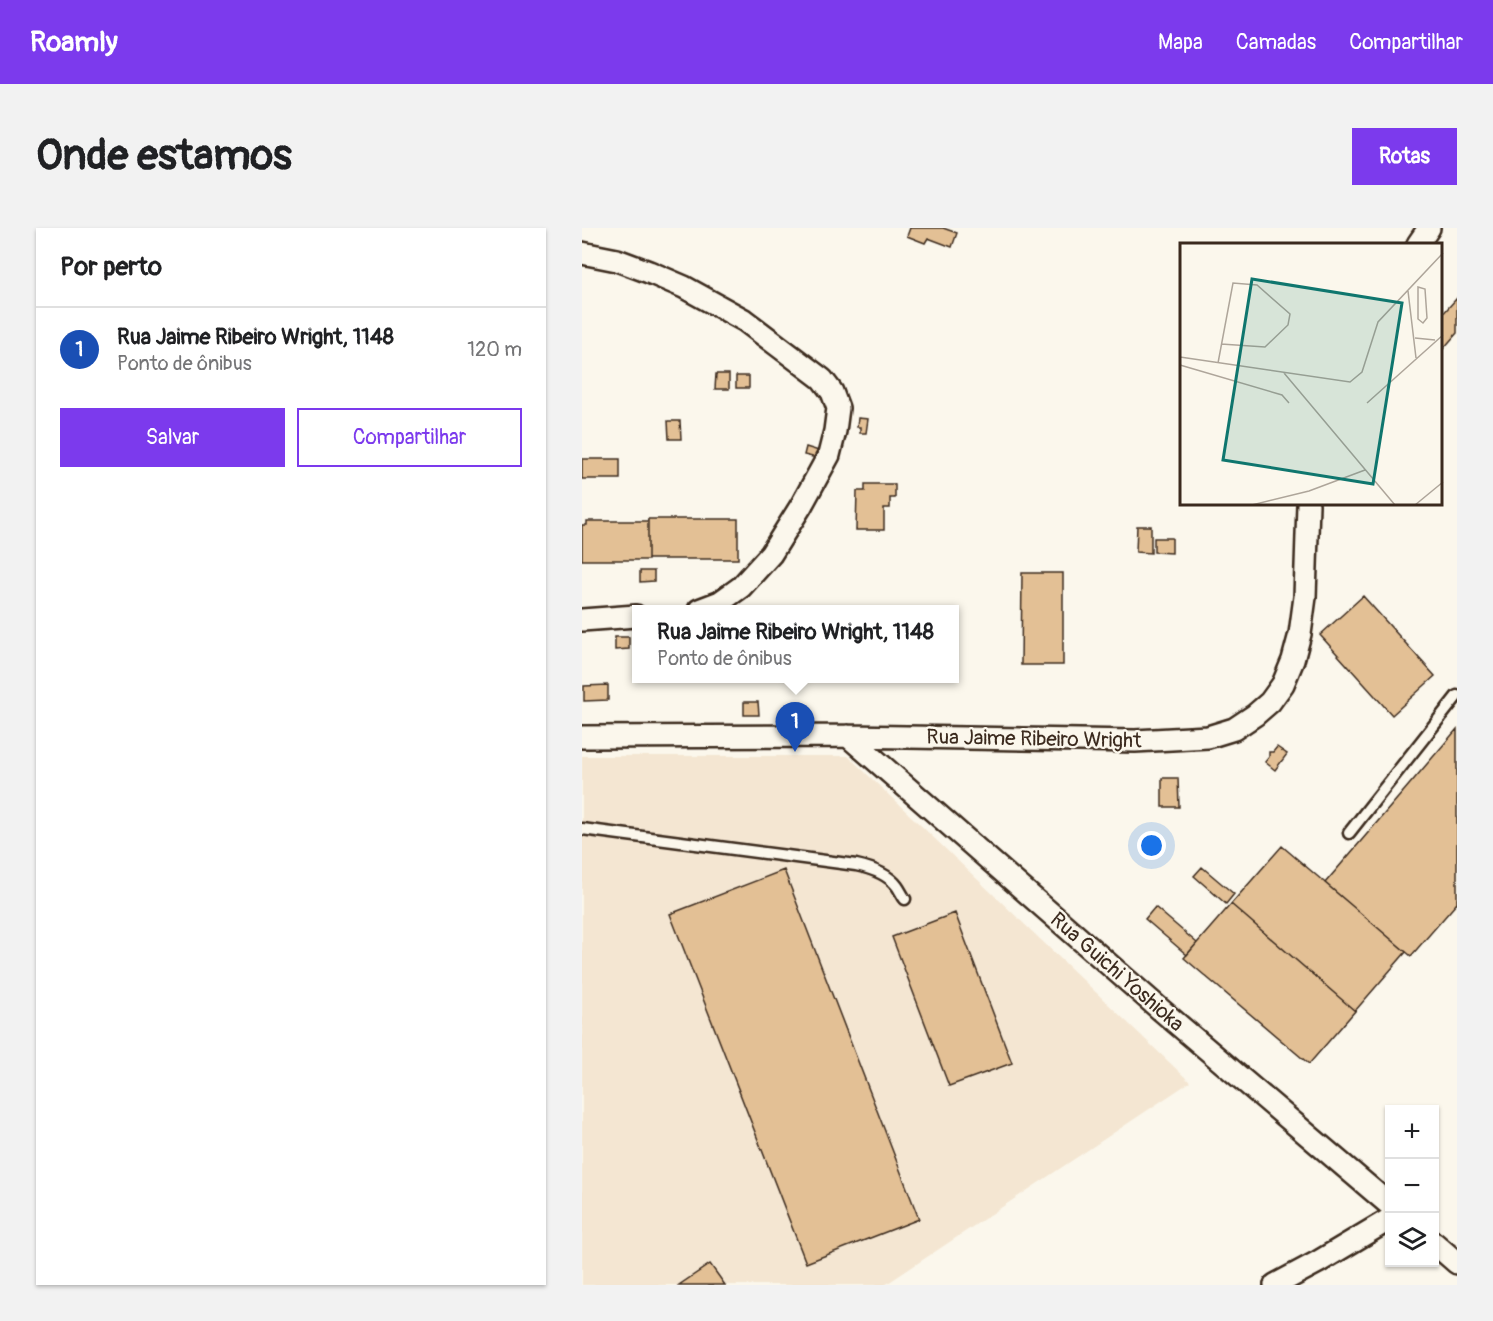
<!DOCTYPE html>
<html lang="pt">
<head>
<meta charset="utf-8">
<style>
  body { margin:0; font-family:Pangolin,sans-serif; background:#f2f2f2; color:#202124 }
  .controls { position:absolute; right:18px; bottom:18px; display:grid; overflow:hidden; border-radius:0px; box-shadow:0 2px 4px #0004 }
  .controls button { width:54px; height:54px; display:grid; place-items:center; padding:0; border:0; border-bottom:2px solid #e0e0e0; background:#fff; color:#202124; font:30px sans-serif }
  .you { position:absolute; left:570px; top:618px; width:21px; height:21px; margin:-15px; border:4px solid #fff; border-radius:50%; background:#1a73e8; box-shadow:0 0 0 9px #1a73e833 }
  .badge { display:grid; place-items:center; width:39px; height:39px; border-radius:50%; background:#7c3aed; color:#fff; font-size:20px; font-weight:700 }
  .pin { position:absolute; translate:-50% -50px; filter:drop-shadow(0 2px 3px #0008) }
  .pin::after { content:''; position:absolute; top:32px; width:21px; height:18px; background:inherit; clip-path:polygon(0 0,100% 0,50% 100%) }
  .popup { position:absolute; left:50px; top:377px; width:327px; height:78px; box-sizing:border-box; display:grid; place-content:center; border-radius:0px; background:#fff; filter:drop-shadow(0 2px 4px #0005); font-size:20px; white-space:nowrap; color:#757577 }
  .popup b { font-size:22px; color:#202124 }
  .popup::after { content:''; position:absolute; left:50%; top:100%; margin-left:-12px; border:12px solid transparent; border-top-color:#fff }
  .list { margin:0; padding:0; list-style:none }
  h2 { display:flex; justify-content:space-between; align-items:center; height:78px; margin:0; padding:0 24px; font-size:26px }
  h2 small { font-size:20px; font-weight:400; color:#757577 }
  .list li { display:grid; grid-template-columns:39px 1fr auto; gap:18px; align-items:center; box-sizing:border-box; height:84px; padding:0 24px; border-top:2px solid #e0e0e0 }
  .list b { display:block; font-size:22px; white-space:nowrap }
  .list p { margin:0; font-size:20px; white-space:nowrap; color:#757577 }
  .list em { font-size:20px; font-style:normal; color:#757577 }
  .actions { display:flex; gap:12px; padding:18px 24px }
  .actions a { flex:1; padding:14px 0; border:2px solid #7c3aed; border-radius:0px; text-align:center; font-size:21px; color:#7c3aed }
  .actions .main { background:#7c3aed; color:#fff }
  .icon { flex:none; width:33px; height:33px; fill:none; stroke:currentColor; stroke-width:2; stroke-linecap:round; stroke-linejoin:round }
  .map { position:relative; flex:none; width:875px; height:1057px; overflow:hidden; border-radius:0px }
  header { display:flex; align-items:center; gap:36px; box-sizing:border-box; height:84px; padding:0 30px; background:#7c3aed; color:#fff }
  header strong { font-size:28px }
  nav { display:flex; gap:33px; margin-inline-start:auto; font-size:21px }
  .intro { display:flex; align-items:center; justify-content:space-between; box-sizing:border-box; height:144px; padding:0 36px }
  h1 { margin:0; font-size:42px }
  .button { padding:15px 27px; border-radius:0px; background:#7c3aed; color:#fff; font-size:21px; font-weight:700 }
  main { display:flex; gap:36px; padding:0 36px }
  aside { flex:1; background:#fff; border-radius:0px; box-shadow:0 2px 4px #0004 }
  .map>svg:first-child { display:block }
  .built { fill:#f4e6d2 }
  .building { fill:#e3c095; stroke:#3b2a1e; stroke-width:1.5 }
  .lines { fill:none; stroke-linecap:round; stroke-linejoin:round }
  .lane-casing { stroke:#3b2a1e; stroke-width:15 }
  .street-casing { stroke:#3b2a1e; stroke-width:26 }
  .lane { stroke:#fbf7ec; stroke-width:10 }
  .street { stroke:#fbf7ec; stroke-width:21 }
  .labels { text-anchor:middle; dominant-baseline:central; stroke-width:4.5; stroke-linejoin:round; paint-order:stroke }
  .street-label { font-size:21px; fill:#3b2a1e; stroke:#fbf7ec }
  .inset-road { fill:none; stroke:#aea59a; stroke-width:1.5 }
  .view { fill:#0f766e; fill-opacity:0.15; stroke:#0f766e; stroke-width:3 }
  .inset-edge { fill:none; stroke:#3b2a1e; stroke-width:3 }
</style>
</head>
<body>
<header>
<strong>Roamly</strong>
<nav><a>Mapa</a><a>Camadas</a><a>Compartilhar</a></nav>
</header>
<div class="intro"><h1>Onde estamos</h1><a class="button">Rotas</a></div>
<main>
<aside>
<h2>Por perto<small></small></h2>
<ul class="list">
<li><span class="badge" style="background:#1a4fb4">1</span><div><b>Rua Jaime Ribeiro Wright, 1148</b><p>Ponto de ônibus</p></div><em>120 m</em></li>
</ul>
<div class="actions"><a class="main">Salvar</a><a>Compartilhar</a></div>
</aside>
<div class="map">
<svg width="875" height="1057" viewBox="0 0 875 1057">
  <rect width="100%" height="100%" fill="#fbf7ec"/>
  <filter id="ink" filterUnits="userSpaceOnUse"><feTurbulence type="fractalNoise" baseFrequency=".0167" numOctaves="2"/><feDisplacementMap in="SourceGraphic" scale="12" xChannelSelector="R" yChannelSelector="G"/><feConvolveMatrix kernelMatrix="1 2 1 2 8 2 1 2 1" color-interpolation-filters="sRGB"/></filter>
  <g filter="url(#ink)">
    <!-- built -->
    <path class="built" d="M0,528h266l342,326 -305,203h-303z"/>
    <!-- building -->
    <path class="building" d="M328,0h33l14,5 -5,14 -24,-9 -3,5 -18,-7z
      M875,70v35l-14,16 -3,-2v-30z
      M134,146h13v15h-14z
      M154,148h13v12h-13z
      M276,190l10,1 -2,14h-6v-6h-3z
      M86,193h12l1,18h-12z
      M224,219l13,4 -2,7 -13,-3z
      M0,231h38v20h-38z
      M283,256h30v14h-5v10h-6v22h-28l1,-39h8z
      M66,291h90v40h-90z
      M5,293h61v39h-66v-35h5z
      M555,298h14v27l-15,-1z
      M572,310h18v15l-18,-1z
      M58,343h14v10l-14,1z
      M440,345h41v92h-42z
      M781,368l72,80 -43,39 -72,-80z
      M33,409h14v12l-14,1z
      M26,457v15l-24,1v-15z
      M162,474h14l1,13h-15z
      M875,501v174l-46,53 -86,-73z
      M695,519l10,7 -12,16 -10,-8 4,-5v-5h4z
      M580,550h16l1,29h-17z
      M700,618l124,106 -51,59 -124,-107z
      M620,639l32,27 -8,10 -32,-28z
      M202,642l135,349 -113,44 -136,-349z
      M649,676l124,107 -46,53 -125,-106z
      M573,679l42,36 -10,12 -42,-36z
      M373,685l57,150 -63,23 -57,-149z
      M128,1036l15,21h-46z"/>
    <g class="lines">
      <defs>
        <path id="lane" d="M0,601l274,36c14,3 32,9 41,21 3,4 5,9 8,13
          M767,605l108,-137"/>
        <path id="street" d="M836,16l11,-16
          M0,25l35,7 32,12 35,15 60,33 78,59 10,13 6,16 -3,23 -6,24 -28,51 -30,48 -30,33 -21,15 -21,8
          M0,392l54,-4
          M266,508l313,274 229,195
          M0,509l266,-1 287,5 73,-4 26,-8 21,-14 15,-13 13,-18 10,-24 7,-26 5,-37 3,-93
          M852,1015l23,20
          M693,1057l43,-23 72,-43"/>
      </defs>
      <!-- lane casing -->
      <use href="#lane" class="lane-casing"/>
      <!-- street casing -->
      <use href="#street" class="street-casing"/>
      <!-- lane -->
      <use href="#lane" class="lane"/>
      <!-- street -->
      <use href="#street" class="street"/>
    </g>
  </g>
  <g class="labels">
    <!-- street labels -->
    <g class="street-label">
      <text transform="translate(452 511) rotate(1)">Rua Jaime Ribeiro Wright</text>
      <text transform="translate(535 744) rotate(41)">Rua Guichi Yoshioka</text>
    </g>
  </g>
  <!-- overview -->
  <g transform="translate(598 15)">
    <rect width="262" height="262" fill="#fbf7ec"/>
    <path class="inset-road" d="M238,44l7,2 2,29 -4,5 -5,-4zM228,48l8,67M235,95l20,2M0,114l170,25 12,-10 16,-50 65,-69M38,120l15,-80 24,2 33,29 -2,11 -23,22 -44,-3M0,122l102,30 7,8M104,130l111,132M187,160l76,-68M72,262l57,-14 56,-21M235,262l28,-23"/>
    <path class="view" d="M72,36l150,24 -29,181 -150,-24z"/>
    <rect width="262" height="262" class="inset-edge"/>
  </g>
</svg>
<div class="controls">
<button>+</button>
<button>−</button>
<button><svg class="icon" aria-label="layers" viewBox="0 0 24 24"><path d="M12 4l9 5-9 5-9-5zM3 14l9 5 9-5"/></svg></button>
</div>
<div class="you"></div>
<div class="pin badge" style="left:213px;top:524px;background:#1a4fb4">1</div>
<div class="popup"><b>Rua Jaime Ribeiro Wright, 1148</b>Ponto de ônibus</div>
</div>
</main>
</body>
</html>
